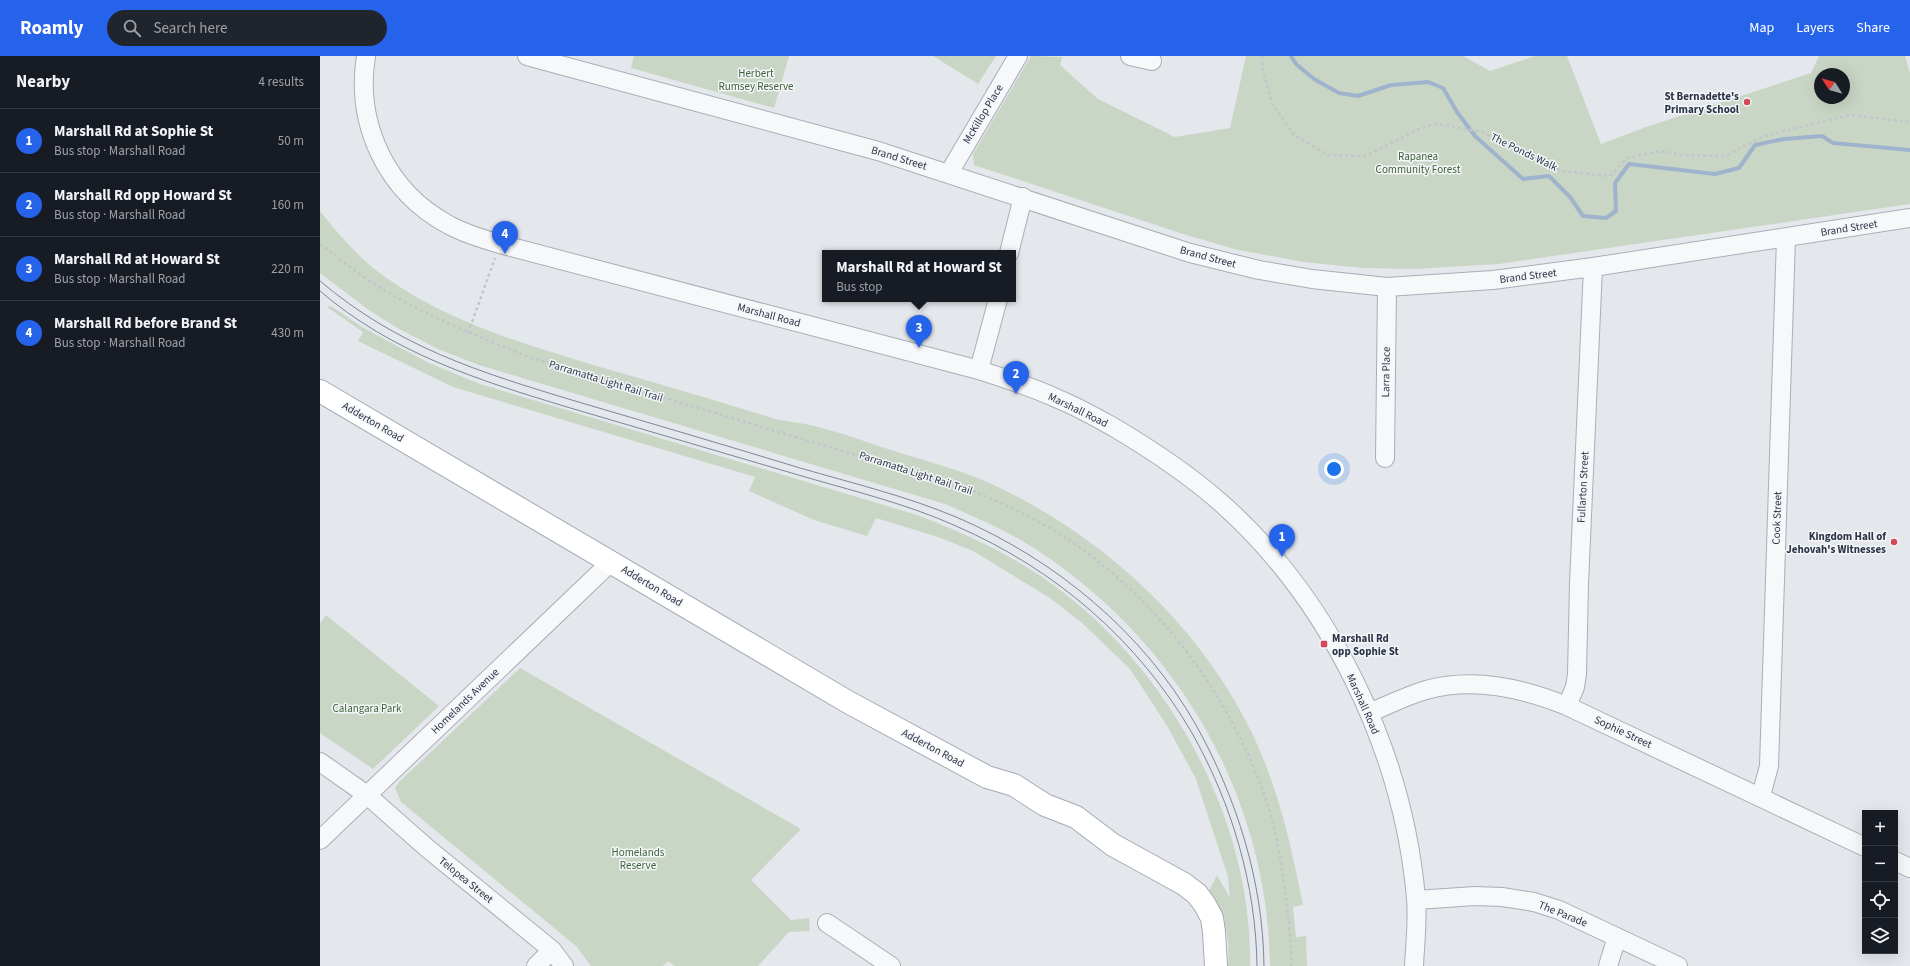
<!DOCTYPE html>
<html lang="en">
<head>
<meta charset="utf-8">
<style>
  body { margin:0; font-family:"Source Sans 3",sans-serif; background:#20242c; color:#f1f3f6 }
  .controls { position:absolute; right:12px; bottom:12px; display:grid; overflow:hidden; border-radius:0px; box-shadow:0 4px 16px #0002 }
  .controls button { width:36px; height:36px; display:grid; place-items:center; padding:0; border:0; border-bottom:1px solid #363941; background:#171b24; color:#f1f3f6; font:20px sans-serif }
  .compass { position:absolute; left:1494px; top:12px; width:36px; height:36px; border-radius:50%; background:#171b24; box-shadow:0 4px 16px #0002; rotate:306deg }
  .you { position:absolute; left:1014px; top:413px; width:14px; height:14px; margin:-10px; border:3px solid #fff; border-radius:50%; background:#1a73e8; box-shadow:0 0 0 6px #1a73e833 }
  .badge { display:grid; place-items:center; width:26px; height:26px; border-radius:50%; background:#2563eb; color:#fff; font-size:13px; font-weight:700 }
  .pin { position:absolute; translate:-50% -33px; filter:drop-shadow(0 1px 2px #0008) }
  .pin::after { content:''; position:absolute; top:21px; width:14px; height:12px; background:inherit; clip-path:polygon(0 0,100% 0,50% 100%) }
  .popup { position:absolute; left:502px; top:194px; width:194px; height:52px; box-sizing:border-box; display:grid; place-content:center; border-radius:0px; background:#171b24; filter:drop-shadow(0 1px 3px #0005); font-size:13px; white-space:nowrap; color:#9ea1a6 }
  .popup b { font-size:15px; color:#f1f3f6 }
  .popup::after { content:''; position:absolute; left:50%; top:100%; margin-left:-8px; border:8px solid transparent; border-top-color:#171b24 }
  .list { margin:0; padding:0; list-style:none }
  h2 { display:flex; justify-content:space-between; align-items:center; height:52px; margin:0; padding:0 16px; font-size:17px }
  h2 small { font-size:13px; font-weight:400; color:#9ea1a6 }
  .list li { display:grid; grid-template-columns:26px 1fr auto; gap:12px; align-items:center; box-sizing:border-box; height:64px; padding:0 16px; border-top:1px solid #363941 }
  .list b { display:block; font-size:15px; white-space:nowrap }
  .list p { margin:0; font-size:13px; white-space:nowrap; color:#9ea1a6 }
  .list em { font-size:13px; font-style:normal; color:#9ea1a6 }
  .icon { flex:none; width:22px; height:22px; fill:none; stroke:currentColor; stroke-width:2; stroke-linecap:round; stroke-linejoin:round }
  .map { position:relative; flex:none; width:1590px; height:910px; overflow:hidden }
  header { display:flex; align-items:center; gap:24px; box-sizing:border-box; height:56px; padding:0 20px; background:#2563eb; color:#fff }
  header strong { font-size:19px }
  nav { display:flex; gap:22px; margin-inline-start:auto; font-size:14px }
  .search { width:280px; height:36px; background:#20242c; display:flex; align-items:center; gap:10px; box-sizing:border-box; padding:0 14px; border-radius:22px; color:#9ea1a6; font-size:15px }
  main { display:flex }
  aside { flex:1; background:#171b24 }
  .map>svg:first-child { display:block }
  .green { fill:#c9d6c5; fill-rule:evenodd }
  .lines { fill:none; stroke-linecap:round; stroke-linejoin:round }
  .stream { stroke:#9fb4cc; stroke-width:4 }
  .minor-casing { stroke:#a9aeb7; stroke-width:20 }
  .major-casing { stroke:#a3abb8; stroke-width:24 }
  .path { stroke:#c2c5cb; stroke-width:2.5; stroke-dasharray:3 3; stroke-linecap:butt }
  .minor { stroke:#f7f8fa; stroke-width:18 }
  .major { stroke:#fff; stroke-width:22 }
  .tram { stroke:#7d8696; stroke-width:1 }
  .poi-dot { fill:#d1495b; stroke:#f4f6f9; stroke-width:1.5 }
  .labels { text-anchor:middle; dominant-baseline:central; stroke-width:3; stroke-linejoin:round; paint-order:stroke }
  .park-label { font-size:11px; fill:#3f6138; stroke:#f4f6f9 }
  .poi-label { font-size:11px; font-weight:bold; fill:#2b3445; stroke:#f4f6f9; text-anchor:end }
  .street-label { font-size:11px; fill:#2b3445; stroke:#f4f6f9 }
</style>
</head>
<body>
<header>
<strong>Roamly</strong>
<div class="search"><svg class="icon" aria-label="search" viewBox="0 0 24 24"><circle cx="10" cy="10" r="6"/><path d="M15 15l6 6"/></svg>Search here</div>
<nav><a>Map</a><a>Layers</a><a>Share</a></nav>
</header>
<main>
<aside>
<h2>Nearby<small>4 results</small></h2>
<ul class="list">
<li><span class="badge">1</span><div><b>Marshall Rd at Sophie St</b><p>Bus stop · Marshall Road</p></div><em>50 m</em></li>
<li><span class="badge">2</span><div><b>Marshall Rd opp Howard St</b><p>Bus stop · Marshall Road</p></div><em>160 m</em></li>
<li><span class="badge">3</span><div><b>Marshall Rd at Howard St</b><p>Bus stop · Marshall Road</p></div><em>220 m</em></li>
<li><span class="badge">4</span><div><b>Marshall Rd before Brand St</b><p>Bus stop · Marshall Road</p></div><em>430 m</em></li>
</ul>
</aside>
<div class="map">
<svg width="1590" height="910" viewBox="0 0 1590 910">
  <rect width="100%" height="100%" fill="#e4e7ec"/>
  <!-- green -->
  <path class="green" d="M314,0h155l-15,52 -143,-40z
    M613,0h63l-18,28z
    M711,0l31,1 -2,8 38,34 77,38 55,-9 16,-72h217l27,15 45,-15h32l34,88 45,-17 165,-54 8,-17h86l5,17v131l-412,60 -82,5 -53,-1 -59,-6 -66,-12 -55,-16 -209,-69 -1,-11zM1500,18h24v24h-24z
    M0,155c20,25 41,50 68,68 64,45 138,65 212,88 60,17 120,35 179,53 12,2 24,3 35,6 26,6 52,16 77,24 38,12 78,22 113,40 104,51 196,137 247,241 27,55 40,114 52,174l-10,2 3,30 10,-1 1,30h-37c-2,-174 -98,-334 -246,-424 -25,-15 -52,-26 -79,-38l-466,-139 -41,-16 -39,-20 -29,-18 -50,-38z
    M11,250l31,21 35,19 32,17 51,21 437,131c42,16 82,34 119,58 126,82 217,242 214,393h-22c2,-30 -2,-50 -19,-75l8,-16 13,23 -2,-21 -32,-98 -30,-55 -36,-55 -49,-47 -31,-24 -77,-47 -35,-14 -62,-19 -9,18 -53,-16 -65,-29 6,-14 -302,-90 -95,-46 5,-9 -36,-25z
    M6,559l113,91 -66,63 -53,-36v-110z
    M200,612l281,161 -50,51 40,40 18,-2 1,13 -21,1 -31,34h-83l-7,-5 -5,5h-72l-15,-20 -175,-144 -6,-14 4,-6z"/>
  <g class="lines">
    <!-- stream -->
    <path class="stream" d="M971,0l5,8 18,15 25,14 19,3 33,-11 37,-3 15,6 14,24 18,24 48,43 26,-3 21,21 13,19 23,2 10,-7 -1,-28 14,-19 86,10 24,-6 16,-23 29,-6 38,-3 11,7 77,7"/>
    <defs>
      <path id="minor" d="M46,0c-11,69 21,136 83,169 16,9 34,14 51,19l479,126c27,9 54,17 79,29 20,8 39,19 57,29 37,22 73,46 105,74 111,98 183,249 196,396 2,22 -1,46 -2,68
        M207,0l351,95 312,102 69,17 53,9 75,8 106,-7 100,-13 317,-49
        M810,0l22,5
        M629,117l69,-117
        M689,197l14,-56
        M659,314l19,-71
        M1065,402l2,-171
        M1247,650l8,-19 2,-13 2,-90 14,-317
        M1049,657c19,-8 37,-17 57,-23 48,-13 96,-2 141,16l298,141
        M0,706l47,33 60,53 125,102 12,16
        M1441,740l8,-30 17,-528
        M0,784l291,-278
        M1575,805l15,7
        M1096,844l59,-4 27,1 32,5 25,8 119,56
        M507,867l64,43
        M216,910l16,-16
        M1288,910l9,-29"/>
      <path id="major" d="M0,335l528,311 139,75 27,8 31,20 31,12 37,28 71,39 13,10 8,11 7,13 2,14 2,34"/>
    </defs>
    <!-- minor casing -->
    <use href="#minor" class="minor-casing"/>
    <!-- major casing -->
    <use href="#major" class="major-casing"/>
    <!-- path -->
    <path class="path" d="M942,0l1,14 9,34 22,31 34,20 38,1 51,-26 13,-5 9,-1 43,8 81,39 47,5 17,-18 33,-7 23,4 42,1 39,-20 86,-21 60,7
      M0,188c14,10 27,21 41,31 52,36 112,59 170,83l432,129c36,15 73,31 106,53 92,62 163,158 198,263 10,30 15,63 19,95 2,23 6,45 5,68
      M148,277l27,-75"/>
    <!-- minor -->
    <use href="#minor" class="minor"/>
    <!-- major -->
    <use href="#major" class="major"/>
    <!-- tram -->
    <path class="tram" d="M0,225c78,66 159,91 255,120 75,22 150,44 225,67 52,15 106,28 156,49 99,42 187,115 240,208 41,74 67,156 68,241
      M0,235c72,62 158,89 247,116 76,22 152,45 228,67 54,16 110,29 161,52 99,43 182,114 236,207 40,71 64,152 65,233"/>
  </g>
  <!-- markers -->
  <g class="poi-dot">
    <circle cx="1427" cy="46" r="4"/>
    <circle cx="1574" cy="486" r="4"/>
    <rect x="1000" y="584" width="8" height="8" rx="2"/>
  </g>
  <g class="labels">
    <!-- park labels -->
    <g class="park-label">
      <text x="436" y="17">Herbert<tspan x="436" dy="13">Rumsey Reserve</tspan></text>
      <text x="1098" y="100">Rapanea<tspan x="1098" dy="13">Community Forest</tspan></text>
      <text x="47" y="652">Calangara Park</text>
      <text x="318" y="796">Homelands<tspan x="318" dy="13">Reserve</tspan></text>
    </g>
    <!-- poi labels -->
    <g class="poi-label">
      <text x="1419" y="40">St Bernadette's<tspan x="1419" dy="13">Primary School</tspan></text>
      <text x="1566" y="480">Kingdom Hall of<tspan x="1566" dy="13">Jehovah's Witnesses</tspan></text>
      <text x="1012" y="582" text-anchor="start">Marshall Rd<tspan x="1012" dy="13">opp Sophie St</tspan></text>
    </g>
    <!-- street labels -->
    <g class="street-label">
      <text transform="translate(663 58) rotate(-59)">McKillop Place</text>
      <text transform="translate(1204 96) rotate(26)">The Ponds Walk</text>
      <text transform="translate(579 102) rotate(17)">Brand Street</text>
      <text transform="translate(1529 172) rotate(-9)">Brand Street</text>
      <text transform="translate(888 201) rotate(15)">Brand Street</text>
      <text transform="translate(1208 220) rotate(-7)">Brand Street</text>
      <text transform="translate(449 259) rotate(15)">Marshall Road</text>
      <text transform="translate(1066 316) rotate(-89)">Larra Place</text>
      <text transform="translate(286 325) rotate(17)">Parramatta Light Rail Trail</text>
      <text transform="translate(758 354) rotate(26)">Marshall Road</text>
      <text transform="translate(53 366) rotate(30)">Adderton Road</text>
      <text transform="translate(596 417) rotate(18)">Parramatta Light Rail Trail</text>
      <text transform="translate(1263 431) rotate(-87)">Fullarton Street</text>
      <text transform="translate(1457 462) rotate(-88)">Cook Street</text>
      <text transform="translate(332 530) rotate(31)">Adderton Road</text>
      <text transform="translate(145 645) rotate(-44)">Homelands Avenue</text>
      <text transform="translate(1043 648) rotate(66)">Marshall Road</text>
      <text transform="translate(1303 676) rotate(25)">Sophie Street</text>
      <text transform="translate(613 692) rotate(28)">Adderton Road</text>
      <text transform="translate(146 824) rotate(39)">Telopea Street</text>
      <text transform="translate(1243 858) rotate(22)">The Parade</text>
    </g>
  </g>
</svg>
<div class="controls">
<button>+</button>
<button>−</button>
<button><svg class="icon" aria-label="locate" viewBox="0 0 24 24"><circle cx="12" cy="12" r="6"/><path d="M12 2v4M12 18v4M2 12h4M18 12h4"/></svg></button>
<button><svg class="icon" aria-label="layers" viewBox="0 0 24 24"><path d="M12 4l9 5-9 5-9-5zM3 14l9 5 9-5"/></svg></button>
</div>
<svg class="compass" viewBox="-18 -18 36 36"><path d="M0-13l5 13h-10z" fill="#e53935"/><path d="M0 13l5-13h-10z" fill="#9ea1a6"/></svg>
<div class="you"></div>
<div class="pin badge" style="left:962px;top:501px">1</div>
<div class="pin badge" style="left:696px;top:338px">2</div>
<div class="pin badge" style="left:599px;top:292px">3</div>
<div class="popup"><b>Marshall Rd at Howard St</b>Bus stop</div>
<div class="pin badge" style="left:185px;top:198px">4</div>
</div>
</main>
</body>
</html>
